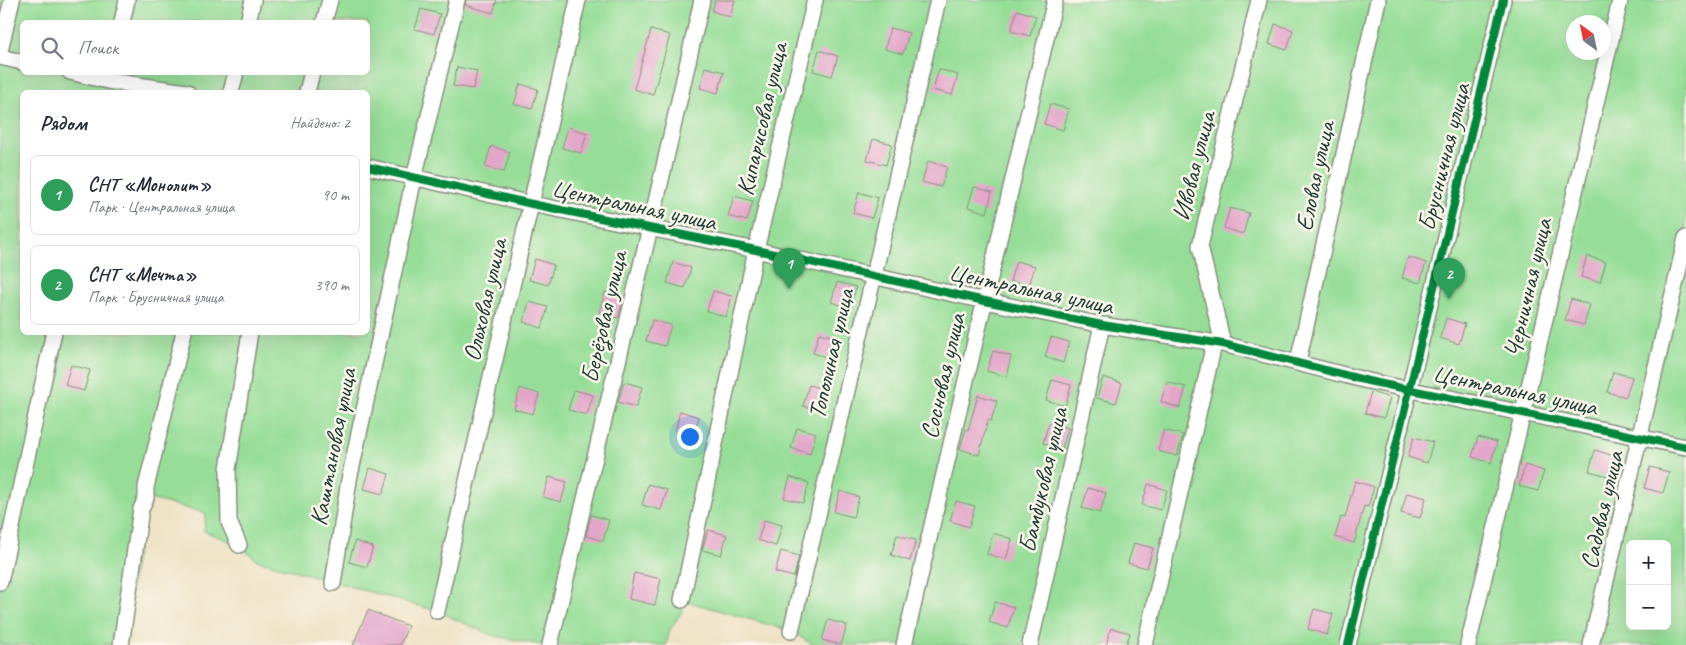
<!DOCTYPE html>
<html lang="ru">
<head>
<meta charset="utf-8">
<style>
  body { margin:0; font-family:Caveat,sans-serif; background:#f2f2f3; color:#1f2937 }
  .controls { position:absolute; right:15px; bottom:15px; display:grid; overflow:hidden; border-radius:8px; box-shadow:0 5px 20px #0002 }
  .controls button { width:45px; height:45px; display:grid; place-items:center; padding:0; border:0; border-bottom:1px solid #e0e1e3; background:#fff; color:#1f2937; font:25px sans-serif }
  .compass { position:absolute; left:1566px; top:15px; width:45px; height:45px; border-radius:50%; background:#fff; box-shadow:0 5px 20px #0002; rotate:327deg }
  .you { position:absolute; left:689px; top:436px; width:18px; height:18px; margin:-12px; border:4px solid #fff; border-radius:50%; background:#1a73e8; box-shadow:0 0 0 8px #1a73e833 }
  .badge { display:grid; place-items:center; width:32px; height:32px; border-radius:50%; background:#d1495b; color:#fff; font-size:16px; font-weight:700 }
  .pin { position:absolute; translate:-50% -41px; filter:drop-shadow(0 1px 2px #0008) }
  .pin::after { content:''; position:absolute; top:26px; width:18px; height:15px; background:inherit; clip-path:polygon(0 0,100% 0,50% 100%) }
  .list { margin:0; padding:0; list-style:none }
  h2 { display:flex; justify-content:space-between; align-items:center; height:65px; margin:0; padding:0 20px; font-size:21px }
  h2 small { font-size:16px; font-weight:400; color:#747a83 }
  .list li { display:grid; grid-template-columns:32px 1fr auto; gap:15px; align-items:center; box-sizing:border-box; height:80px; margin:0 10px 10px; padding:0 10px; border:1px solid #e0e1e3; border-radius:8px }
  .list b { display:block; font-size:19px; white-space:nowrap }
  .list p { margin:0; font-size:16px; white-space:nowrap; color:#747a83 }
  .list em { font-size:16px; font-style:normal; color:#747a83 }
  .icon { flex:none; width:28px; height:28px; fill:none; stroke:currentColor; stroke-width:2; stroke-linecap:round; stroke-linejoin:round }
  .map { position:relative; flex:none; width:1686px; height:645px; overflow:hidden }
  .search { position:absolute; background:#fff; box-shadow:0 5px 20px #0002; left:20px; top:20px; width:350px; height:55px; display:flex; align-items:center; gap:12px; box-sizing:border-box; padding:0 18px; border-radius:8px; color:#747a83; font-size:19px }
  .panel { position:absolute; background:#fff; box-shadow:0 5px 20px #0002; left:20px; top:90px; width:350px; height:245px; border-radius:8px }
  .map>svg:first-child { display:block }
  .green { fill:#96de98; stroke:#5a8e66; fill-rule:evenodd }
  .building { fill:#e3a5c9 }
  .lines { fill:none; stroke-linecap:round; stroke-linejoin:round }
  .minor-casing { stroke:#87907d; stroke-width:18 }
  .minor { stroke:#fff; stroke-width:15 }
  .cycleway-casing { stroke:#fbf7ec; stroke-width:11 }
  .cycleway { stroke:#00873e; stroke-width:8 }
  .labels { text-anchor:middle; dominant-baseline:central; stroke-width:5; stroke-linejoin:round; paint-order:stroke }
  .street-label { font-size:25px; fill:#1f3d34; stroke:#fbf7ec }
</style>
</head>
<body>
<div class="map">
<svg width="1686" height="645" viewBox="0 0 1686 645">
  <rect width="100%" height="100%" fill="#fbf7ec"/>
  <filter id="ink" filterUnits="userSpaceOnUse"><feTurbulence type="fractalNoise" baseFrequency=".02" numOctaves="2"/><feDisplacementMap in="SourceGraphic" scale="10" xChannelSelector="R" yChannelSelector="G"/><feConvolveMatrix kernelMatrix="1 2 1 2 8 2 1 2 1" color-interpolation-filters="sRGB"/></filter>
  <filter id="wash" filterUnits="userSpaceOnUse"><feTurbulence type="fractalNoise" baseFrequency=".0096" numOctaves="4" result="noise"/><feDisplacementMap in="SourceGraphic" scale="20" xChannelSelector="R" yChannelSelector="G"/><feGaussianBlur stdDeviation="1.12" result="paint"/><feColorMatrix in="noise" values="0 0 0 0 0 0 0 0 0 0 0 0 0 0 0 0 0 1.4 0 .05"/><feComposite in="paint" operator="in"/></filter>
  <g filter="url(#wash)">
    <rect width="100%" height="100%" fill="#efe3c6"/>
    <!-- green -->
    <path class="green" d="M0,0h1686v645h-873l-22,-14 -109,-31v11l-12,19 -4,15h-126l-49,-10 -54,-24 -180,-51 -18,-15 -35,-14 2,-18 -60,-15 -25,147h-121zM22,22h346v50h-346zM1574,22h30v30h-30zM22,92h346v240h-346zM1630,544h37v82h-37z"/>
    <g id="blocks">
      <!-- building -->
      <path class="building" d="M466,0h31l-4,13 -28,-8z
        M715,0h20l-5,17 -18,-6z
        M421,9l19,5 -6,20 -19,-5z
        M1017,10l19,6 -6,20 -19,-5z
        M1275,24l18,6 -6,20 -18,-6z
        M890,28l19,5 -6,21 -18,-5z
        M651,30l19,5 -17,60 -19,-6z
        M819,50l19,6 -6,20 -19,-5z
        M457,67l20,4 -4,18 -20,-3z
        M705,67l19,5 -6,21 -18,-5z
        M939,69l19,6 -6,20 -19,-5z
        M520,84l18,5 -6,20 -18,-5z
        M1050,104l19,5 -6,21 -19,-6z
        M568,127l19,6 -6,20 -19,-5z
        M873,139l19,5 -6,21 -19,-5z
        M491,146l19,6 -6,20 -19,-5z
        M928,161l19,6 -6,20 -19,-5z
        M974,187l18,5 -5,21 -19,-6z
        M859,192l19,6 -6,20 -19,-5z
        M734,196l19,5 -6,20 -19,-5z
        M1230,208l19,5 -6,21 -19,-6z
        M1587,256l19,6 -6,20 -19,-5z
        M1408,257l18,6 -6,20 -18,-5z
        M535,259l19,6 -6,20 -19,-5z
        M1016,261l19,5 -6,20 -19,-5z
        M673,262l18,6 -6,20 -18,-5z
        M837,282l19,5 -6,21 -19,-6z
        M713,291l19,5 -6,21 -19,-6z
        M605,292l19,5 -6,21 -19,-6z
        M1571,299l19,6 -6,20 -19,-5z
        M529,302l19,5 -6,21 -19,-6z
        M1446,318l19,6 -6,20 -19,-6z
        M652,320l19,5 -6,21 -19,-5z
        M819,333l19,5 -6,21 -19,-6z
        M1051,337l18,5 -6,21 -18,-6z
        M993,351l18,5 -5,21 -19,-6z
        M71,365l19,5 -6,21 -19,-6z
        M1613,372l19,5 -6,20 -19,-5z
        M1103,377l19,6 -6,20 -19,-5z
        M1052,380l19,5 -6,21 -19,-6z
        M624,382l18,5 -6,20 -18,-5z
        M1167,382l19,5 -6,21 -19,-6z
        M809,385l19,5 -6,21 -19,-5z
        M520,388l19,6 -6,20 -19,-5z
        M574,390l19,5 -6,20 -19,-5z
        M1371,392l19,6 -6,20 -19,-5z
        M978,395l19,6 -6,20 -3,-1 -9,35 -19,-6 6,-20 2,1z
        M680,411l19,6 -6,20 -18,-5z
        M1049,423l19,5 -6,21 -19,-6z
        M797,428l19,5 -6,21 -19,-6z
        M1164,430l19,5 -6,21 -19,-5z
        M1414,437l19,5 -6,21 -19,-6z
        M1478,437l19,5 -6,21 -19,-6z
        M1595,450l19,6 -6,20 -19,-5z
        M1525,465l19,6 -6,20 -19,-5z
        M1650,467l19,5 -6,21 -19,-5z
        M370,468l19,6 -6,20 -19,-5z
        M549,477l18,5 -6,20 -18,-5z
        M790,477l19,6 -6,20 -19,-5z
        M1355,481l19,6 -6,20 -4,-1 -10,37 -19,-6 6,-20 4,1z
        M648,484l19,6 -6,20 -19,-5z
        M1148,484l19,6 -6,20 -19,-5z
        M1088,488l18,5 -6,20 -18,-5z
        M840,491l19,6 -6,20 -19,-5z
        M1407,493l19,5 -6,20 -19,-5z
        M956,501l19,5 -6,21 -19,-6z
        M591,515l18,5 -6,21 -17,-5z
        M764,520l18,5 -6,21 -18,-6z
        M708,530l19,5 -6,20 -19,-5z
        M993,533l19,6 -6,20 -19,-5z
        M897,535l19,5 -6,21 -19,-6z
        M355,541l18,6 -6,20 -18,-5z
        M1134,543l19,5 -6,20 -19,-5z
        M781,551l18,5 -5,21 -19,-5z
        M634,573l27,6 -6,26 -26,-6z
        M995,602l19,5 -6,21 -19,-6z
        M1314,609l19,5 -6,21 -19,-6z
        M368,610l40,16 -8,19h-47z
        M828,620l19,5 -6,20 -19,-5z
        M1111,628l19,5 -4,12h-20z"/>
    </g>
  </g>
  <g filter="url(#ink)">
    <use href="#blocks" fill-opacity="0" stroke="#87907d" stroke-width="1"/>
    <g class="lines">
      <defs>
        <path id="minor" d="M122,22l5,-22
          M248,22l5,-22
          M324,22l6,-22
          M0,51l12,-51
          M0,57l22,5
          M70,72l38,9 79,11
          M231,92l5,-20
          M307,92l5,-20
          M368,167l164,37 224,46 229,51 117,24 121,19 145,37 318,66
          M1223,344l-23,-98 59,-246
          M1298,362l80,-362
          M239,545l-10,-23 -1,-53 22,-137
          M0,582l54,-250
          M333,583l16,-103 65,-302 43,-178
          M682,600l74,-350 59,-250
          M437,611l141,-611
          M791,631l147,-631
          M121,645l20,-136 5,-11v-11l38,-155
          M550,645l100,-417 52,-228
          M904,645l151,-645
          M1030,645l72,-320
          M1145,645l69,-301
          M1348,645l155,-645
          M1468,645l152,-644
          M1591,645l95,-407"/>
      </defs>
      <!-- minor casing -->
      <use href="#minor" class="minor-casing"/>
      <!-- minor -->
      <use href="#minor" class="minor"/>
      <defs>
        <path id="cycleway" d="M368,167l164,37 224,46 229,51 117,24 121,19 145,37 318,66
          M1348,645l155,-645"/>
      </defs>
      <!-- cycleway casing -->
      <use href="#cycleway" class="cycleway-casing"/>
      <!-- cycleway -->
      <use href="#cycleway" class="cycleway"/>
    </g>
  </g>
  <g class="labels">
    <!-- street labels -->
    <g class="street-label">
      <text transform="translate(762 119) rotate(-77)">Кипарисовая улица</text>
      <text transform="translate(1444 157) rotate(-76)">Брусничная улица</text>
      <text transform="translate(1194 166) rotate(-76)">Ивовая улица</text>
      <text transform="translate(1315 176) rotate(-78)">Еловая улица</text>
      <text transform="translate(634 205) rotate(12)">Центральная улица</text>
      <text transform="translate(1528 288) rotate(-77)">Черничная улица</text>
      <text transform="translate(1031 289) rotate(12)">Центральная улица</text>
      <text transform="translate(485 300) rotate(-77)">Ольховая улица</text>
      <text transform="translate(604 317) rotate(-77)">Берёзовая улица</text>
      <text transform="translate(831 354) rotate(-77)">Тополиная улица</text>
      <text transform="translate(943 376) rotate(-77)">Сосновая улица</text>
      <text transform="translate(1515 390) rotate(12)">Центральная улица</text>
      <text transform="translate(333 447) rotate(-79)">Каштановая улица</text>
      <text transform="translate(1043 480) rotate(-77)">Бамбуковая улица</text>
      <text transform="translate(1602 510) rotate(-77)">Садовая улица</text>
    </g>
  </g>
</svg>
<div class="controls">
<button>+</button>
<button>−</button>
</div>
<svg class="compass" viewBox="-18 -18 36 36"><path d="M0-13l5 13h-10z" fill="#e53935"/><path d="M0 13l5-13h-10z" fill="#747a83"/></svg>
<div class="you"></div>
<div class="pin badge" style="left:789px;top:289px;background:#2e9e5b">1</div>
<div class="pin badge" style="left:1449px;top:299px;background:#2e9e5b">2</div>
<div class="search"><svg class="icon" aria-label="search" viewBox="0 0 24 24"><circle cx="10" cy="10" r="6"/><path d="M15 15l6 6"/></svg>Поиск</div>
<section class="panel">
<h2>Рядом<small>Найдено: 2</small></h2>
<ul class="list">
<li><span class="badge" style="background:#2e9e5b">1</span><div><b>СНТ «Монолит»</b><p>Парк · Центральная улица</p></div><em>90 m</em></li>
<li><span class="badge" style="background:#2e9e5b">2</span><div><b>СНТ «Мечта»</b><p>Парк · Брусничная улица</p></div><em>390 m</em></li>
</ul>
</section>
</div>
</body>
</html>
